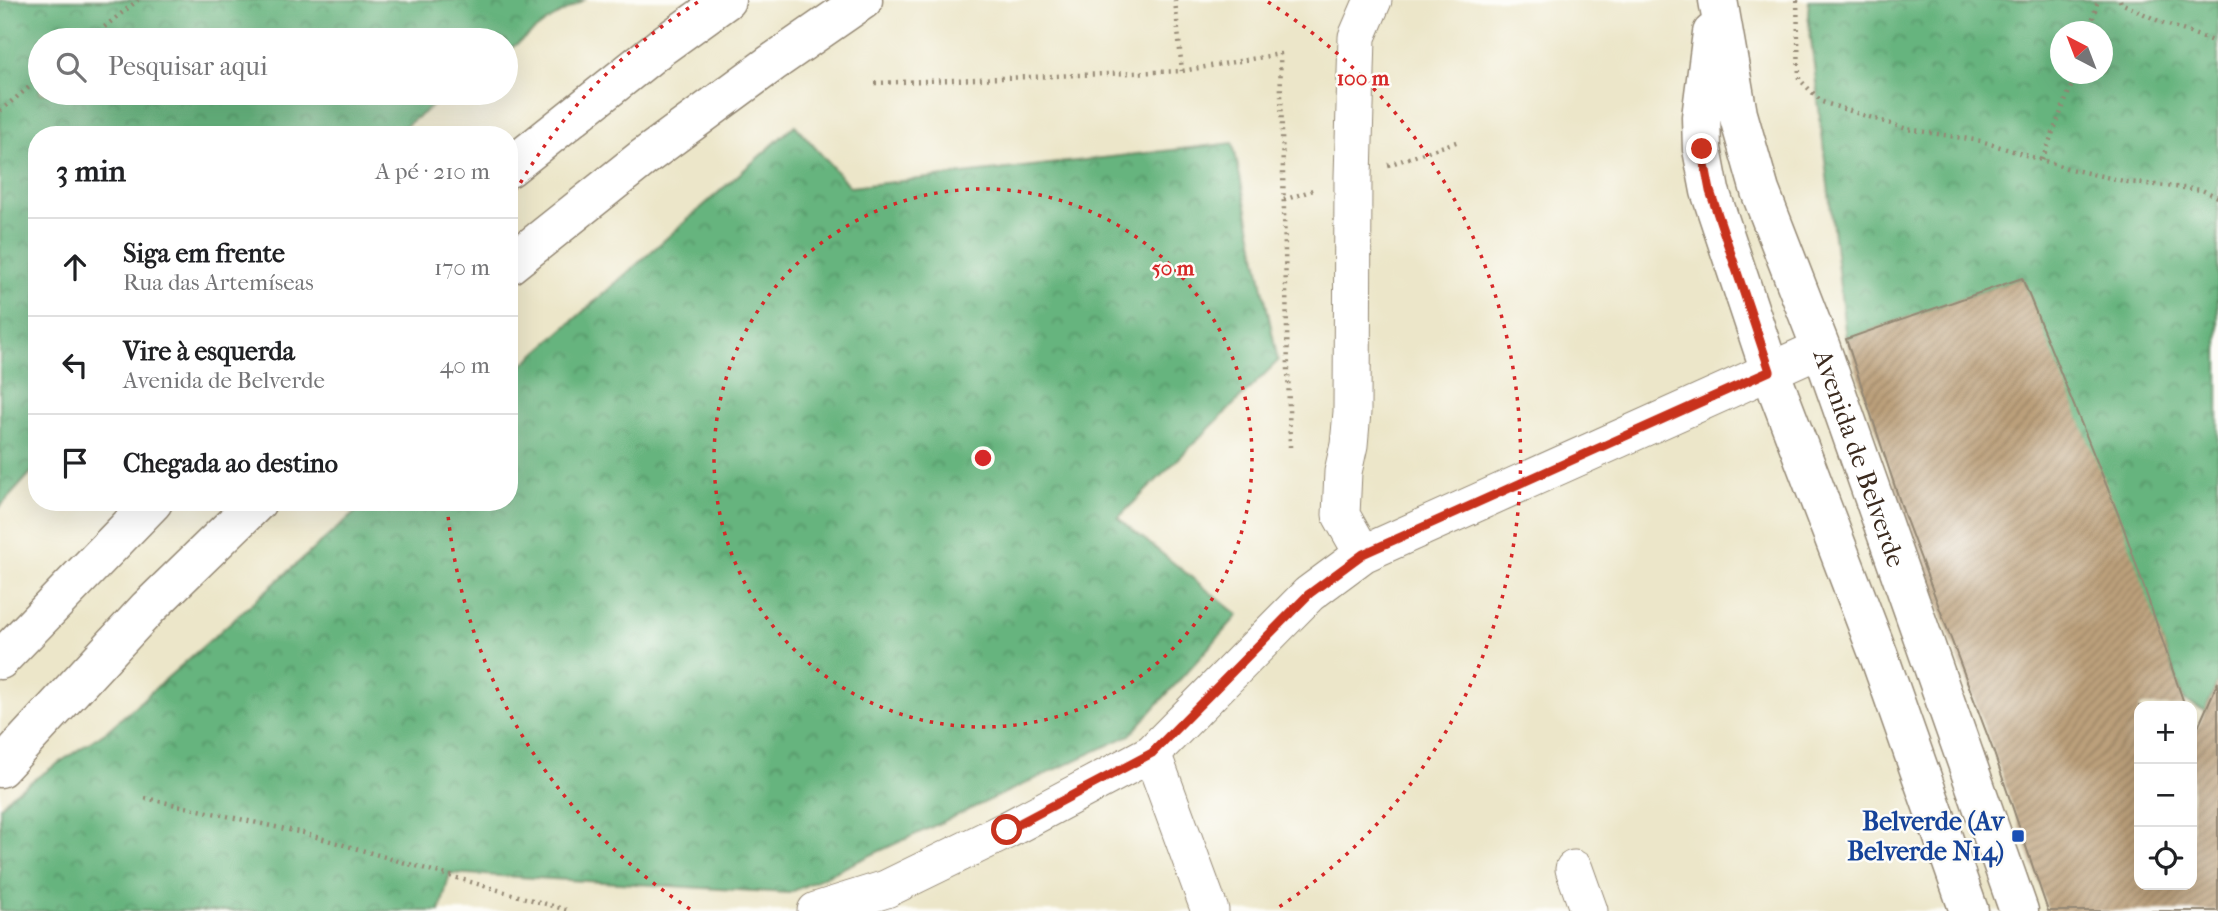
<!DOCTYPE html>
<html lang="pt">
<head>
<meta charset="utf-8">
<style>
  body { margin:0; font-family:"IM FELL French Canon",serif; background:#f2f2f2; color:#202124 }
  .controls { position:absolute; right:21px; bottom:21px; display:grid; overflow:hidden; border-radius:14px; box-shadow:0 7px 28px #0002 }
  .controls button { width:63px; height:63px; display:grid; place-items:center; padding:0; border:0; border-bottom:2px solid #e0e0e0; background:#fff; color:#202124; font:35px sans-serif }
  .compass { position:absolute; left:2050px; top:21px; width:63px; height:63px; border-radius:50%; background:#fff; box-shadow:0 7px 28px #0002; rotate:318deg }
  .stop { position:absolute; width:21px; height:21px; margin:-16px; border:5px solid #c8321e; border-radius:50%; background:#fff }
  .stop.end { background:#c8321e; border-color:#fff; box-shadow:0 2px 7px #0008 }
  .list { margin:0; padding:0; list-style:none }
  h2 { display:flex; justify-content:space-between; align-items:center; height:91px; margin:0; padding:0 28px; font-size:30px }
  h2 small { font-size:23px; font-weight:400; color:#757577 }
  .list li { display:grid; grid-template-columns:46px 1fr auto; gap:21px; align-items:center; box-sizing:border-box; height:98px; padding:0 28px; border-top:2px solid #e0e0e0 }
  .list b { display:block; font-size:26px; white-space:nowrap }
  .list p { margin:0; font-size:23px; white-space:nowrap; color:#757577 }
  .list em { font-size:23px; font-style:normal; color:#757577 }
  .icon { flex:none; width:38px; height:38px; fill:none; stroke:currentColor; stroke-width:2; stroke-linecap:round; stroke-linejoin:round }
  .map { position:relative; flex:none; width:2218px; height:911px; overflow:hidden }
  .search { position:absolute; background:#fff; box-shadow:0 7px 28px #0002; left:28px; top:28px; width:490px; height:77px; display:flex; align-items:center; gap:18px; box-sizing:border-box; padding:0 24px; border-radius:38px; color:#757577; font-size:26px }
  .panel { position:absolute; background:#fff; box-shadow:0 7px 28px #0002; left:28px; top:126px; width:490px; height:385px; border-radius:28px }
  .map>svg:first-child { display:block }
  .forest { fill:url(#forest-crowns); stroke:#506f4e; stroke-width:2; fill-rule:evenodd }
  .building { fill:url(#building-hatch) }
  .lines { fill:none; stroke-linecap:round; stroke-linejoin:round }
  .minor-casing { stroke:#948874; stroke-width:39 }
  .secondary-casing { stroke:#948874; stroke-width:41 }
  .motorway-casing { stroke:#948874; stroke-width:41 }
  .path { stroke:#948874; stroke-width:4.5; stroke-dasharray:2 5; stroke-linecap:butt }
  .minor { stroke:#fff; stroke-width:37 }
  .secondary { stroke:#fff; stroke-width:38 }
  .motorway { stroke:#fff; stroke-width:38 }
  .route { stroke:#c8321e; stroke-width:9 }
  .ring { fill:none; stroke:#d62828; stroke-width:3.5; stroke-dasharray:3.5 7 }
  .transit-dot { fill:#1a4fb4; stroke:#fdfcf7; stroke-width:2.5 }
  .labels { text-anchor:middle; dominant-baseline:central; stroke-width:5; stroke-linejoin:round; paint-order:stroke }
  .street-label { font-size:26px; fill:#3b2a1e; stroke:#fdfcf7 }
  .transit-label { font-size:26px; font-weight:bold; fill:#164399; stroke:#fdfcf7; text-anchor:end }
  .centre { fill:#d62828; stroke:#fdfcf7; stroke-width:3.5 }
  .ring-label { font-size:21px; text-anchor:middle; font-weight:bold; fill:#d62828; stroke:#fdfcf7; stroke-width:5; stroke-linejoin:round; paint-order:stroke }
</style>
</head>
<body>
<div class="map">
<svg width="2218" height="911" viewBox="0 0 2218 911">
  <defs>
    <pattern id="forest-crowns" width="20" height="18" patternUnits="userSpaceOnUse" patternTransform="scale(1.75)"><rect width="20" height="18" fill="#66b47e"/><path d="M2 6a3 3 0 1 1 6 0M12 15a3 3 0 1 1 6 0" fill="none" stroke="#559367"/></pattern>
    <pattern id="building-hatch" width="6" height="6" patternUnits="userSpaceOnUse" patternTransform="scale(1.75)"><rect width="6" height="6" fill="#bca07b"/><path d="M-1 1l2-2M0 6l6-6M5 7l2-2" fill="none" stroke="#9a8364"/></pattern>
  </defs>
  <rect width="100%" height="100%" fill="#fdfcf7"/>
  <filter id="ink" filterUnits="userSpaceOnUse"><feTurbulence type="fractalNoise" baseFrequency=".0143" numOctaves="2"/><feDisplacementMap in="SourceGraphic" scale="14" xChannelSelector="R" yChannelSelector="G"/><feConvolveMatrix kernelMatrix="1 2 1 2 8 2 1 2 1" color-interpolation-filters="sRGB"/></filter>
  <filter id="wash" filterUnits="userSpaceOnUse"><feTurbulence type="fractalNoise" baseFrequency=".00686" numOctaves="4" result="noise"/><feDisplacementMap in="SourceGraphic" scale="28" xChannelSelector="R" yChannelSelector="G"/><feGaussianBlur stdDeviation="1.57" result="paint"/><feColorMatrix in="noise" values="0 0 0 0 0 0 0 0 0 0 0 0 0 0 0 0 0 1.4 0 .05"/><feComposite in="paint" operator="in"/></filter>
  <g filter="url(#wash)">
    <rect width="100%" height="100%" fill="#ece6c9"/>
    <!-- forest -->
    <path class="forest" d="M0,0h584l-38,22 -40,30v-12h-466v53h410l-57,42h-356v331l-37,41z
      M1809,0h409v682l-13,29 -20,-10 -163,-423 -176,61 -38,-325zM2060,32h42v42h-42z
      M795,125l55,62 383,-44 45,218 -160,157 120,97 -108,120 -341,158 -339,-20 -10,38h-440v-104l11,-12 97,-65 259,-228h142v-125z"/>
    <g id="blocks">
      <!-- building -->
      <path class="building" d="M2022,278l101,248 62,180h-46v179h53v-159l3,8 23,-52v229h-170l-55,-161 -88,-233 -59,-178z"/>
    </g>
  </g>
  <g filter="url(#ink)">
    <use href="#blocks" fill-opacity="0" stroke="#948874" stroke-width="2"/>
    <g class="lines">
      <defs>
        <path id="minor" d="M1363,554l-22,-39 2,-43 6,-27 3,-33 1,-235 4,-140 16,-37
          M1152,753l58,158
          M1574,869l15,42
          M816,911l70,-22 121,-59 145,-77 157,-159 54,-40 458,-206"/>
        <g id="secondary">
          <path id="s1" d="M1718,0l20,114 22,77 61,157 198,563"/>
          <path d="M1712,33l-11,84 1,32 8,42 60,180 109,285 90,255"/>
        </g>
        <path id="motorway" d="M509,168l153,-122 64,-46
          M509,265l134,-107 129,-95 91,-63
          M0,660l153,-158
          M0,768l148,-160 109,-106"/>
      </defs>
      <!-- minor casing -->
      <use href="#minor" class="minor-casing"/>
      <!-- secondary casing -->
      <use href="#secondary" class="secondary-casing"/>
      <!-- motorway casing -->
      <use href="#motorway" class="motorway-casing"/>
      <!-- path -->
      <path class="path" d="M1175,0l7,71
        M1797,0l2,79 23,23 85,27 74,12 89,28 58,13 74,8 16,7
        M2120,0l1,3 42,20 55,20
        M2089,32l9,-32
        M88,40l50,-40
        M875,83l307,-12 98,-17 10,393
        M0,111l40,-33
        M2042,160l34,-86
        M1388,165l71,-24
        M1284,200l32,-11
        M145,798l158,35 267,78"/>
      <!-- minor -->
      <use href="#minor" class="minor"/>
      <!-- secondary -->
      <use href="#secondary" class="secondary"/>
      <!-- motorway -->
      <use href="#motorway" class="motorway"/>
    </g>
  </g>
  <g class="lines" filter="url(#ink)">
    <!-- route -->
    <path class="route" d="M1007,830l145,-77 157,-159 54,-40 407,-183 -60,-180 -8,-42"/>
  </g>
  <!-- distance rings -->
  <g class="ring">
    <circle cx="983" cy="458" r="269"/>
    <path d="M690 909A538 538 0 0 1 447 505M510 201A538 538 0 0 1 698 2M1268 2A538 538 0 0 1 1276 909"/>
  </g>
  <!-- markers -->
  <rect class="transit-dot" x="2011" y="829" width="14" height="14" rx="3.5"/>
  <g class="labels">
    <!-- street labels -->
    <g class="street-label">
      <text stroke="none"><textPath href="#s1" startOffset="481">Avenida de Belverde</textPath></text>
    </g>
    <!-- transit labels -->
    <g class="transit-label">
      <text x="2004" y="821">Belverde (Av<tspan x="2004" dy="30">Belverde N14)</tspan></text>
    </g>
  </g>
  <circle cx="983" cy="458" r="10" class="centre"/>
  <g class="ring-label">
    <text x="1363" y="85">100 m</text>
    <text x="1173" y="275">50 m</text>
  </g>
</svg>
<div class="controls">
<button>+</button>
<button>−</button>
<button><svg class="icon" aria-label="locate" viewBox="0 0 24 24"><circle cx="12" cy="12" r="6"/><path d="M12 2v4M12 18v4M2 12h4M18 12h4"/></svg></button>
</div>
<svg class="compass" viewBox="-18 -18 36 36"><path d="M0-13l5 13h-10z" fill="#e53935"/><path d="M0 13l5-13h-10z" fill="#757577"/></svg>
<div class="stop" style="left:1007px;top:830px"></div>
<div class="stop end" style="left:1702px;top:149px"></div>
<div class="search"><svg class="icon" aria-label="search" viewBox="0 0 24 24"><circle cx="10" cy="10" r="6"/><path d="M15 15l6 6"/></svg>Pesquisar aqui</div>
<section class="panel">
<h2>3 min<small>A pé · 210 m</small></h2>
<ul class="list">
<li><svg class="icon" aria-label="ahead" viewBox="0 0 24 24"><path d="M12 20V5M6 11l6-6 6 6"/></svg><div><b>Siga em frente</b><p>Rua das Artemíseas</p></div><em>170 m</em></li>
<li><svg class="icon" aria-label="left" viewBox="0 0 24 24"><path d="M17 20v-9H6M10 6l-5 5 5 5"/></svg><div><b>Vire à esquerda</b><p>Avenida de Belverde</p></div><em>40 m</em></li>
<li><svg class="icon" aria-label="arrive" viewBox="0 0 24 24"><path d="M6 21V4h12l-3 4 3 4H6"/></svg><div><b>Chegada ao destino</b></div></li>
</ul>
</section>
</div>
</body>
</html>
